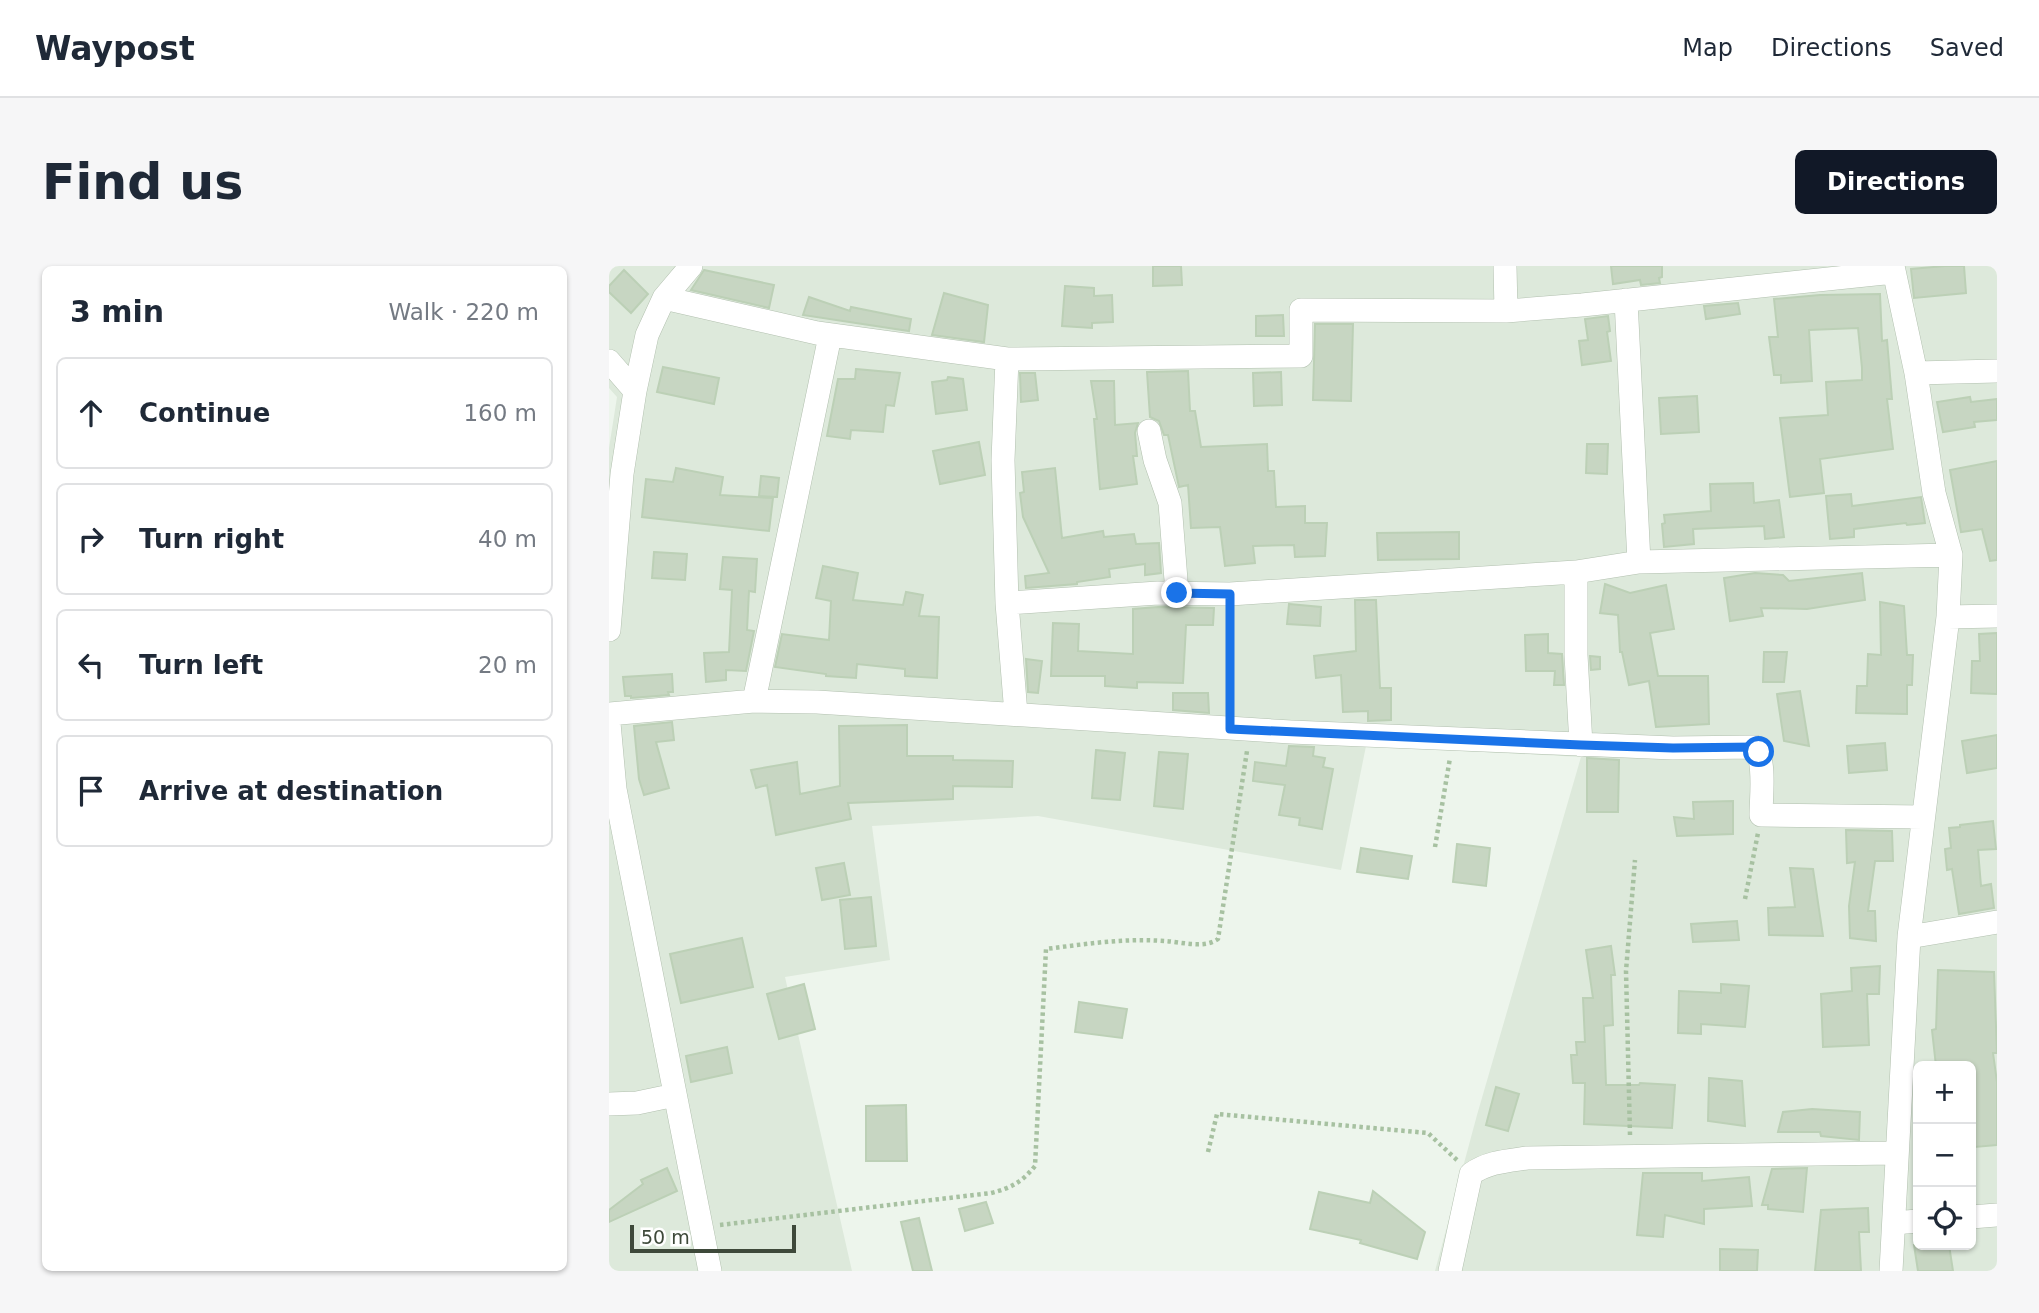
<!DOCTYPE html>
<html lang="en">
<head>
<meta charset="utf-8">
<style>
  body { margin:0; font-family:"DejaVu Sans",sans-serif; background:#f6f6f7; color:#1f2937 }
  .controls { position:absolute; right:21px; bottom:21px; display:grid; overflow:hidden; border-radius:10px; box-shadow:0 2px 5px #0004 }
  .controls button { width:63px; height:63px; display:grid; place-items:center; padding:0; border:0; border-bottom:2px solid #e0e1e3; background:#fff; color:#1f2937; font:35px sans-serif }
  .scale { position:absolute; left:21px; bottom:18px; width:166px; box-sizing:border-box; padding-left:7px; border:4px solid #3e493a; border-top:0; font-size:19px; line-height:24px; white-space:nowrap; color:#3e493a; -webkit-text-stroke:5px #fff; paint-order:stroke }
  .stop { position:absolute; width:21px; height:21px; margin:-16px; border:5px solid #1a73e8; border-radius:50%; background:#fff }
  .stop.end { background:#1a73e8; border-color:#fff; box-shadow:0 2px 7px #0008 }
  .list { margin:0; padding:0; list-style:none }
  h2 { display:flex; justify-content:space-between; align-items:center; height:91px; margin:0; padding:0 28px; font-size:30px }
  h2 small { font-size:23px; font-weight:400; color:#747a83 }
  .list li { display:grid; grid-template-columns:46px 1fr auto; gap:21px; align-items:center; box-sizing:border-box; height:112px; margin:0 14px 14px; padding:0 14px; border:2px solid #e0e1e3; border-radius:10px }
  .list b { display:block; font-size:26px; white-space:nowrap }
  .list em { font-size:23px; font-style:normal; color:#747a83 }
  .icon { flex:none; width:38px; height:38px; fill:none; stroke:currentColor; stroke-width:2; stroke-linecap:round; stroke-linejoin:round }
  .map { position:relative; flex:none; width:1388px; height:1005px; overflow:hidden; border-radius:10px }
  header { display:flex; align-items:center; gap:42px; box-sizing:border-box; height:98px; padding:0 35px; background:#fff; border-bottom:2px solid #e0e1e3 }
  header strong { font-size:33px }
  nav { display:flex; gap:38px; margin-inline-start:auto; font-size:24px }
  .intro { display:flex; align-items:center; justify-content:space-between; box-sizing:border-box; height:168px; padding:0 42px }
  h1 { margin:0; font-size:49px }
  .button { padding:18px 32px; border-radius:10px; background:#111827; color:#fff; font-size:24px; font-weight:700 }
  main { display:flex; gap:42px; padding:0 42px }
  aside { flex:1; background:#fff; border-radius:10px; box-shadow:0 2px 5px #0004 }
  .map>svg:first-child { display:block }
  .residential { fill:#dde9db; fill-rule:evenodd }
  .building { fill:#c7d6c2; stroke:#bcd0b6; stroke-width:2 }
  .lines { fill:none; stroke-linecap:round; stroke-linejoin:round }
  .minor-casing { stroke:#b2c0af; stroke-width:24 }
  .path { stroke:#a7c1a1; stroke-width:4.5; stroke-dasharray:3.5 3.5; stroke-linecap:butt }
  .minor { stroke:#fff; stroke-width:23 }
  .route { stroke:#1a73e8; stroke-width:9 }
</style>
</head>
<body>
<header>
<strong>Waypost</strong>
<nav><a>Map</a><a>Directions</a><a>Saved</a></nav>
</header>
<div class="intro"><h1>Find us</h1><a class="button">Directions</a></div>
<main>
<aside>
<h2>3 min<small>Walk · 220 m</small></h2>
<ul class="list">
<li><svg class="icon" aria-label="ahead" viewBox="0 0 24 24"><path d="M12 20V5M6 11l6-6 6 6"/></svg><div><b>Continue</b></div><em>160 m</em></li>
<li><svg class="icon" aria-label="right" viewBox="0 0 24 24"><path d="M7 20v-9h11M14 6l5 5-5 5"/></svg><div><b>Turn right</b></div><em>40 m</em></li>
<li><svg class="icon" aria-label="left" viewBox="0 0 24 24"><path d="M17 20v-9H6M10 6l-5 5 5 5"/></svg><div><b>Turn left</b></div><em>20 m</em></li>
<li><svg class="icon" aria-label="arrive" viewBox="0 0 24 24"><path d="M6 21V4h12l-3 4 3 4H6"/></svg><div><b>Arrive at destination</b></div></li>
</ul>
</aside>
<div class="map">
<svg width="1388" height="1005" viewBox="0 0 1388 1005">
  <rect width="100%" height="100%" fill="#edf5ec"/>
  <!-- residential -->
  <path class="residential" d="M0,0h1388v1005h-562l42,-156 104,-358 -215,-11 -25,124 -303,-54 -166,10 18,134 -105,17 67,294h-243v-823l8,-51 -8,-9zM1309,800h53v179h-53z"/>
  <!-- building -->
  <path class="building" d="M544,0h28l1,19 -29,1z
    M1002,0h51v11l-3,1 1,5 -19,2 -1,-5 -27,4z
    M1336,0h19l2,27 -52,5 -3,-29z
    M15,4l24,24 -17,19 -22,-21v-6z
    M95,4l70,15 -5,23 -78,-18z
    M456,20l29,2v8l18,-1 1,27 -21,1v5l-30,-2z
    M335,27l44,12 -4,37 -52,-7z
    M1271,28l2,47 5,-1 5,59h-5l6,50 -73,10 4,34 -34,4 -10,-79 48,-3 -2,-33 36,-2v-12l-4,-40 -49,2 3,51 -31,2v-8h-7l-5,-38h9l-4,-38 46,-4z
    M200,31l41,14 1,-4 60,12 -2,12 -106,-16z
    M1129,37l2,11 -34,5 -2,-13z
    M674,49l1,21h-28v-20z
    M999,50l2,15 -3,1 4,29 -29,4 -3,-24 9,-1 -3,-21z
    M706,58h38l-2,77 -38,-1z
    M54,101l56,11 -5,26 -57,-12z
    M247,103l44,4 -6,33 -8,-1 -3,27 -32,-2 -1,9 -23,-3 11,-57h17z
    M579,105l2,40h5l6,36 66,-3 1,27h6l2,36 29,-1v17h22l-2,33 -30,1 -1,-12 -41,1 2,17 -30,3 -5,-39 -29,1 -3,-43 -9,2 -11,-52h-4l-5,-14 -9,-4 -3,-45z
    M672,106l1,33 -28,1 -1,-33z
    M411,107h15l3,27 -17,2z
    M339,111l15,2 4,31 -31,4 -4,-32 15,-2z
    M482,115h23l1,44 23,-2 -3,10 2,23h-4l4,28 -37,5 -6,-70h3z
    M1088,130l2,36 -38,2 -2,-36z
    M1361,131l1,5 26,-3v21l-23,2 1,5 -32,5 -6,-30z
    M370,176l6,33 -45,9 -7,-33z
    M978,178h21l-1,30 -21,-1z
    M1388,195v99l-7,1 -8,-32 -21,3 -11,-62z
    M67,202l47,9 -3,18 53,3 -4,33 -127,-14 4,-38 27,3z
    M446,202l7,70 41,-7 1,6 30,-3 2,10 23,-1 2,30 -16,2v-11l-36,5 1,8 -33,5v2l-51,4 -1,-12 24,-3 -26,-56 -3,-24 4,-1 -2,-20z
    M152,210l18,2 -2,19 -18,-1z
    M1144,217l1,20 25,-3 5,37 -19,2 -1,-13 -71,3 1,15 -30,3 -2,-23 3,-1 -1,-8 47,-4 -1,-27z
    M1242,228l1,12 69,-9 4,26 -18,2 -1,-2 -52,6v8l-24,2 -4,-43z
    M850,266v27l-81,1 -1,-27z
    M45,286l33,2 -2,26 -33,-2z
    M114,291l34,2 -2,33 -6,-1 -2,39 7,1 -8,40 -20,-1v10l-20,2 -2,-29 25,-1 3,-62 -12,-1z
    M214,300l35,7 -5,27 50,5 3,-13 17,3 -4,21 20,1 -2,61 -32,-2v-7l-48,-5 -1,14 -30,-2v-2l-51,-7 7,-33 47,6 2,-39 -15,-3z
    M1146,307l28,2 6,6 73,-8 3,27 -58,9 -46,-1 2,8 -33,5 -6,-43z
    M996,318l25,9 36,-8 8,44 -24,4 8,43h50l1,48 -53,3 -7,-46 -20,4 -7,-33h-2l-2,-37 -18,-2z
    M746,334h21l4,88h11v32l-23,1v-10l-25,1 -2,-37 -25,3 -2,-22 42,-5z
    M1271,336l24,4 3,49h6l-1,30h-5v29l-51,-1 1,-27h10l1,-32 13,1z
    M680,338l32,3 -1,19 -33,-2z
    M549,341l56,1 -1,17h-27l-3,58 -46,-1v6l-32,-2v-10h-54l2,-53 26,1 -1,27 55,3v-45z
    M1388,367v61l-26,-1 1,-32h8l-1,-27z
    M939,368v19l14,1 2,31h-10l1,-14h-29l-1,-36z
    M1155,386h23l-3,30h-21z
    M981,390l10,1v12l-9,1z
    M417,393l16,2 -4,32 -10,-1z
    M63,408l1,18h-5l1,3 -38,3v-2h-6l-2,-19z
    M1191,425l9,55 -25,-5 -7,-47z
    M564,427h35l1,20 -36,-3z
    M63,456l2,18 -18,2 13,46 -25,7 -5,-16 -5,-53z
    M298,459v31h46v4l60,1 -1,26 -59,-1v13l-105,4 3,16 -75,16 -9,-50 -11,3 -5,-18 46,-8 3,32 40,-8 -1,-60z
    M1388,469v33l-30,5 -5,-32z
    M1276,477l2,27 -38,3 -2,-27z
    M680,480l25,1 -1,9 12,2 -2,9 10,2 -11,60 -23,-4 1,-7 -21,-3 6,-30 -32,-4 2,-19 31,4z
    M487,484l29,3 -5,47 -28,-2z
    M550,486l29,2 -5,55 -29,-3z
    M978,492l32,2 -1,52h-31z
    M1124,535v33l-56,2 -3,-19 20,2 -1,-17z
    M1384,555l3,28 -18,1 3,36 10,-2 3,24 -35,6 -7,-45 -5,1 -2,-21 6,-1 -2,-20 11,-1v-2z
    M1237,564l46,1 1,30h-18l-7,50h7l1,30 -26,-3 -1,-32 6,-44 -8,1z
    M848,578l33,4 -4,38 -33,-4z
    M752,582l51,8 -4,23 -51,-7z
    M235,597l6,32 -28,5 -6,-32z
    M1181,602l23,1 10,67 -54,-1 -1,-27 27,-1z
    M262,631l5,49 -31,3 -5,-49z
    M1128,655l2,19 -46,2 -2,-18z
    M133,672l11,49 -72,16 -11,-49z
    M1002,680l4,29h-4l2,50 -9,1 2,59h33l1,-2 35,2 -3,43 -88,-4 1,-41h-12l-2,-28h6l-1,-13h9l-2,-44h10l-7,-48z
    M1271,700l-1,28h-12l2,51 -46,2 -2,-53 31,-3 -1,-23z
    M1329,704l56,2 3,81h-4l4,29v63l-22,2 -4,-81h-35l-4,-36 4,-1z
    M195,718l11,45 -36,10 -12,-45z
    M1112,718l28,2 -4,41 -44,-3v10l-23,-1 1,-42 42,2z
    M470,736l48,7 -5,29 -47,-6z
    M118,781l5,26 -41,9 -5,-26z
    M1100,812l33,3 3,45 -37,-5z
    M887,821l23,7 -11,37 -22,-6z
    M297,839l1,56h-41v-55z
    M1203,843l48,3 -1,28 -38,-4 -1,-4h-42l5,-20z
    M58,902l10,23 -68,31v-12l34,-26 -2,-4z
    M1198,902l-4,44 -35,-3v-4h-6l10,-36z
    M1034,907h59v8l47,-4 3,29 -48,3v15l-39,-9 -2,22 -26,-2z
    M764,925l52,41 -8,27 -57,-16 1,-3 -51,-11 9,-37 51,11z
    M377,936l7,21 -28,8 -6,-22z
    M1259,942l1,24h-10l2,39h-46l6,-61z
    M310,952l13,53h-19l-12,-49z
    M1305,979h35l4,26h-35z
    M1111,983l38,1 -1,21h-37z"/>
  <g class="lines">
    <defs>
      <path id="minor" d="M896,0l1,45
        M55,32l153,35 190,26 294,-3v-46l205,1 76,-6 312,-33
        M1017,34l13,262
        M398,93l-4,101 4,143 9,111
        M0,95l26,30
        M1307,107l81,-2
        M540,165l6,29 15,43 7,90
        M398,337l151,-10 72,1 346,-22
        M1339,351l49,-1
        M0,364l13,-156 13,-83 12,-56 17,-37 27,-32
        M145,435l76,-365
        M0,448l145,-13 63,1 474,30 382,16 82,-1c11,14 6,50 6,68l162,2
        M0,457l6,66 95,482
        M972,479l-5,-90v-83l63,-10 312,-7
        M1300,671l88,-15
        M0,838l28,-1 38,-8
        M1362,951l26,-2
        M1285,957l24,-2
        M841,1005l21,-97c17,-12 35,-13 56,-16l369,-5
        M1282,1005l18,-334 39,-320 3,-62 -17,-62 -18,-120 -23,-107"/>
    </defs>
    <!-- minor casing -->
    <use href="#minor" class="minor-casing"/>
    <!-- path -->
    <path class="path" d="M621,441v-93
      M826,581l15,-89
      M1136,633l13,-66
      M1021,869l-4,-164 9,-111
      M599,886l9,-38 211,19 30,28
      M111,959l271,-32c20,-5 31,-11 44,-27l11,-217c39,-5 79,-11 119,-8 17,1 39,8 53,-2l29,-188"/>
    <!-- minor -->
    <use href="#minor" class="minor"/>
  </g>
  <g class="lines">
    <!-- route -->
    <path class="route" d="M568,327l53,1v135l351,16 92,3 82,-1 4,5"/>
  </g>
</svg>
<div class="controls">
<button>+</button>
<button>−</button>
<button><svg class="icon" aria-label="locate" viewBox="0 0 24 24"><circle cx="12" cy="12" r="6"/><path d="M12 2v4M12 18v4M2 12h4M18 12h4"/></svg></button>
</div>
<div class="scale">50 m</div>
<div class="stop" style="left:1150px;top:486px"></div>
<div class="stop end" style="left:568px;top:327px"></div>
</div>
</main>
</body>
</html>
